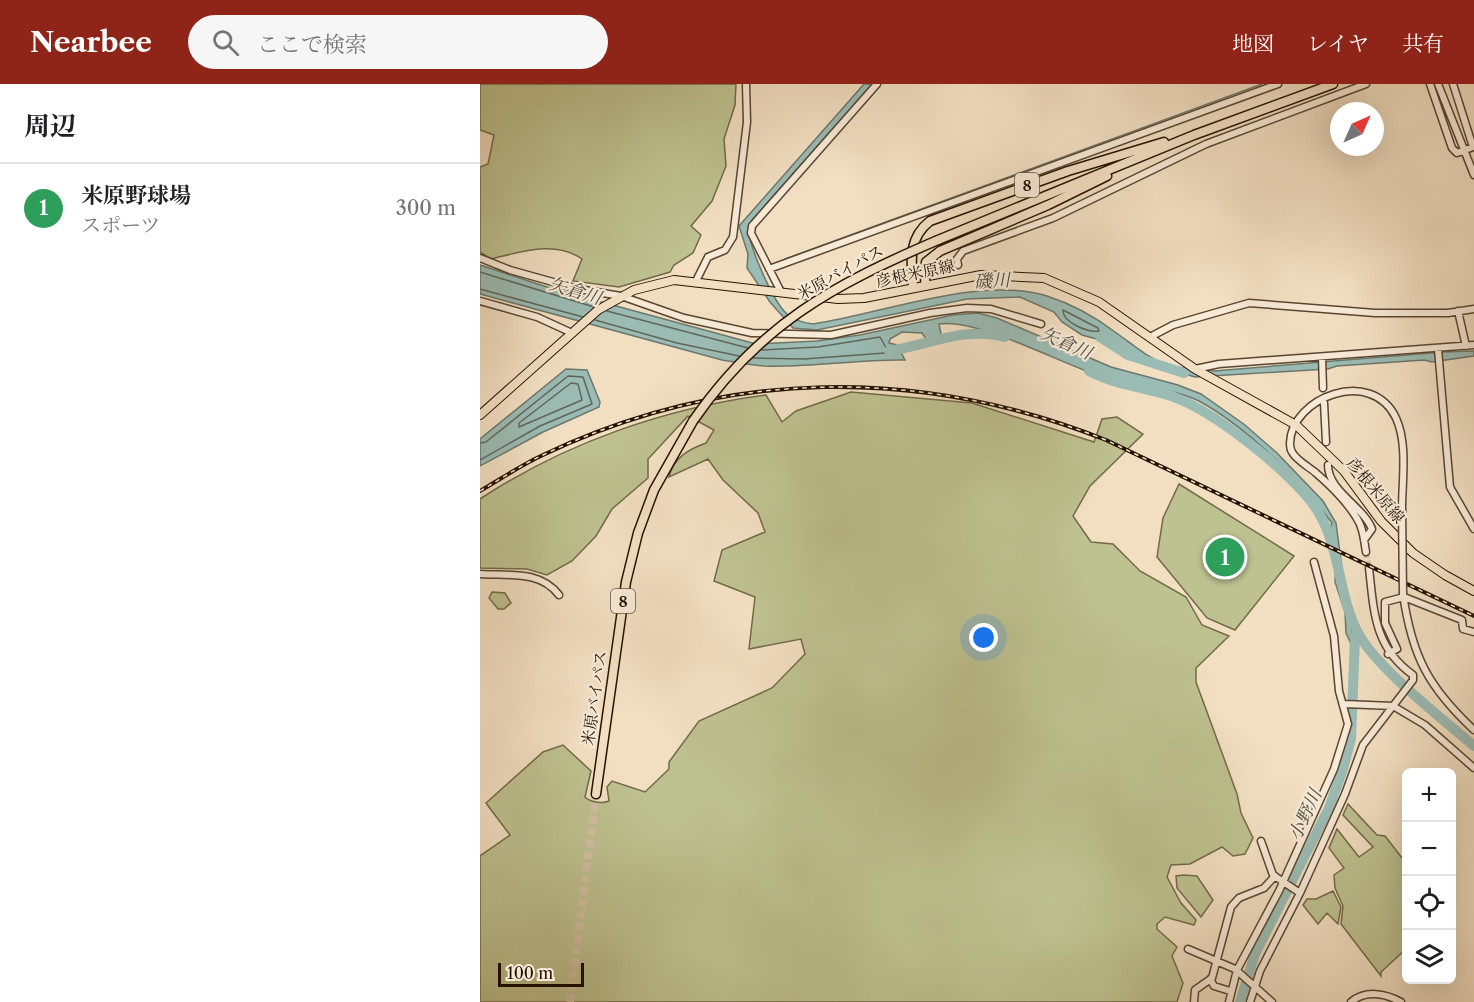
<!DOCTYPE html>
<html lang="ja">
<head>
<meta charset="utf-8">
<style>
  body { margin:0; font-family:"Libre Caslon Text","Noto Serif JP",serif; background:#f6f6f6; color:#202124 }
  .controls { position:absolute; right:18px; bottom:18px; display:grid; overflow:hidden; border-radius:9px; box-shadow:0 6px 24px #0002 }
  .controls button { width:54px; height:54px; display:grid; place-items:center; padding:0; border:0; border-bottom:2px solid #e0e0e0; background:#fff; color:#202124; font:30px sans-serif }
  .compass { position:absolute; left:850px; top:18px; width:54px; height:54px; border-radius:50%; background:#fff; box-shadow:0 6px 24px #0002; rotate:45deg }
  .scale { position:absolute; left:18px; bottom:15px; width:86px; box-sizing:border-box; padding-left:6px; border:3px solid #261200; border-top:0; font-size:16px; line-height:21px; white-space:nowrap; color:#261200; -webkit-text-stroke:4px #f7ead7; paint-order:stroke }
  .you { position:absolute; left:504px; top:554px; width:21px; height:21px; margin:-15px; border:4px solid #fff; border-radius:50%; background:#1a73e8; box-shadow:0 0 0 9px #1a73e833 }
  .badge { display:grid; place-items:center; width:39px; height:39px; border-radius:50%; background:#8f2418; color:#fff; font-size:20px; font-weight:700 }
  .pin { position:absolute; translate:-50% -50%; border:3px solid #fff; box-shadow:0 2px 6px #0006 }
  .list { margin:0; padding:0; list-style:none }
  h2 { display:flex; justify-content:space-between; align-items:center; height:78px; margin:0; padding:0 24px; font-size:26px }
  h2 small { font-size:20px; font-weight:400; color:#757577 }
  .list li { display:grid; grid-template-columns:39px 1fr auto; gap:18px; align-items:center; box-sizing:border-box; height:90px; padding:0 24px; border-top:2px solid #e0e0e0 }
  .list b { display:block; font-size:22px; white-space:nowrap }
  .list p { margin:0; font-size:20px; white-space:nowrap; color:#757577 }
  .list em { font-size:20px; font-style:normal; color:#757577 }
  .icon { flex:none; width:33px; height:33px; fill:none; stroke:currentColor; stroke-width:2; stroke-linecap:round; stroke-linejoin:round }
  .map { position:relative; flex:none; width:994px; height:918px; overflow:hidden }
  header { display:flex; align-items:center; gap:36px; box-sizing:border-box; height:84px; padding:0 30px; background:#8f2418; color:#fff }
  header strong { font-size:28px }
  nav { display:flex; gap:33px; margin-inline-start:auto; font-size:21px }
  .search { width:420px; height:54px; background:#f6f6f6; display:flex; align-items:center; gap:15px; box-sizing:border-box; padding:0 21px; border-radius:33px; color:#757577; font-size:22px }
  main { display:flex }
  aside { flex:1; background:#fff }
  .map>svg:first-child { display:block }
  .green { fill:#bec190; stroke:#726a48; stroke-width:1.5 }
  .water { fill:#9bbcb5; stroke:#6c786d; stroke-width:1.5 }
  .lines { fill:none; stroke-linecap:round; stroke-linejoin:round }
  .shore { stroke:#60675a; stroke-width:1.5 }
  .stream { stroke:#6c786d; stroke-width:1.5 }
  .river { stroke:#9bbcb5; stroke-width:10 }
  .minor-tunnel { stroke:#d3c0a5; stroke-width:6; stroke-dasharray:6 3; stroke-linecap:butt }
  .highway-tunnel { stroke:#d3c0a5; stroke-width:8; stroke-dasharray:8 4; stroke-linecap:butt }
  .minor-casing { stroke:#594530; stroke-width:9 }
  .major-casing { stroke:#261200; stroke-width:10 }
  .highway-casing { stroke:#261200; stroke-width:11 }
  .minor { stroke:#f7ead7; stroke-width:6 }
  .major { stroke:#f2dfc2; stroke-width:8 }
  .highway { stroke:#f2dfc2; stroke-width:8 }
  .rail-casing { stroke:#261200; stroke-width:4 }
  .rail { stroke:#f7ead7; stroke-width:1.5; stroke-dasharray:4.5; stroke-linecap:butt }
  .minor-bridge-casing { stroke:#594530; stroke-width:9; stroke-linecap:butt }
  .highway-bridge-casing { stroke:#261200; stroke-width:11; stroke-linecap:butt }
  .minor-bridge { stroke:#f7ead7; stroke-width:6 }
  .highway-bridge { stroke:#f2dfc2; stroke-width:8 }
  .labels { text-anchor:middle; dominant-baseline:central; stroke-width:4.5; stroke-linejoin:round; paint-order:stroke }
  .shield { fill:#f7ead7; stroke:#655340; stroke-width:1.5 }
  .shield-label { font-size:15px; font-weight:bold; fill:#261200 }
  .street-label { font-size:16px; fill:#261200; stroke:#f7ead7 }
  .water-label { font-size:18px; font-style:italic; fill:#4f4e3f; stroke:#f7ead7 }
</style>
</head>
<body>
<header>
<strong>Nearbee</strong>
<div class="search"><svg class="icon" aria-label="search" viewBox="0 0 24 24"><circle cx="10" cy="10" r="6"/><path d="M15 15l6 6"/></svg>ここで検索</div>
<nav><a>地図</a><a>レイヤ</a><a>共有</a></nav>
</header>
<main>
<aside>
<h2>周辺<small></small></h2>
<ul class="list">
<li><span class="badge" style="background:#2e9e5b">1</span><div><b>米原野球場</b><p>スポーツ</p></div><em>300 m</em></li>
</ul>
</aside>
<div class="map">
<svg width="994" height="918" viewBox="0 0 994 918">
  <rect width="100%" height="100%" fill="#f2dfc2"/>
  <filter id="stains"><feTurbulence type="fractalNoise" baseFrequency=".00333" numOctaves="4"/><feColorMatrix values="0 0 0 0 .2 0 0 0 0 .09 0 0 0 0 .02 0 0 0 .5 -.17"/></filter>
  <radialGradient id="worn" r=".72"><stop offset=".6" stop-color="#630" stop-opacity="0"/><stop offset="1" stop-color="#630" stop-opacity=".3"/></radialGradient>
  <!-- green -->
  <path class="green" d="M0,0h256l-1,21 -11,34 2,27 -14,35 -21,25 10,9 -8,18 -19,12 -4,7 -51,15 -46,-6 9,-22c-27,-19 -61,-7 -91,0l-11,-7v-85l8,-3 6,-29 -14,-5z
    M371,308l121,11 122,39 8,-23 15,-2 26,17 -53,52 -17,30 18,26 22,2 27,27 46,26 16,28 27,11 -33,32v14l41,112 4,19 12,25 -8,16 -12,2 -11,-9 -32,17 -19,1 -4,12 14,26 15,17 -2,5 -29,-8 -8,7v5l20,18 -5,9 11,27 -6,19h-697v-146l30,-21 -24,-32 57,-51 20,-7 28,26 -6,26c5,5 17,7 24,4l-2,-14 5,-6 33,11 24,-23v-7l30,-41 73,-33 33,-34 -4,-15 -52,10 6,-52 -41,-16 8,-31 43,-18 -7,-19 -35,-33 -15,-21 -39,18c4,-19 20,-28 37,-34l8,-13 -26,-14 -40,43v19l-36,31 -16,27 -24,25 -25,14 -20,-6 -47,-1v-69c85,-56 185,-91 286,-104l16,27 14,-11z
    M699,400l115,72 -59,74 -28,-12 -50,-61 6,-39z
    M12,508l13,1 6,10 -7,6h-6l-9,-11z
    M868,720l29,31 8,1 21,27v86l-25,23v4l-40,-52 2,-18 -8,-18 -1,-13 10,-7 -15,-20 8,-19 22,28 14,-10 -30,-32z
    M703,791l14,1 16,24 -12,17 -24,-29 -1,-12z
    M853,807l8,16 -3,17 -11,-11 -9,11 -15,-19 4,-6h9z"/>
  <!-- water -->
  <path class="water" d="M384,0h8l-120,136 -4,9c2,19 25,73 39,85 8,7 17,9 26,10 69,-10 167,-49 234,-28 25,8 47,20 68,36 16,11 31,25 50,32 15,5 33,5 49,7l229,-19 31,-1v5l-42,6 -8,-2 -87,6 -9,3 -133,8 -45,-13 -46,-23 -22,-6 -20,-13 -8,-10 -34,-15 -53,2 -150,31 -24,-2 -23,-26 -23,-34 1,-14 -9,-28z
    M0,181l70,23 206,56 61,-3 43,-6 93,-20 25,-2 19,5 114,49 67,18 23,9 44,31 32,28 46,48 13,22 7,53c-3,13 4,22 6,34 2,14 2,24 8,38l-2,4 -9,-19 -1,-21 -10,-30 1,-21 -7,-30 3,-8c-33,-44 -84,-95 -133,-122 -26,-13 -57,-12 -84,-20 -46,-12 -133,-63 -176,-57l2,10 -5,10h-6l-8,-11 -20,-1 -12,7 -1,4 8,2 8,15c-47,-1 -94,8 -141,6 -14,-1 -28,-4 -42,-6l-242,-66z
    M86,285l21,1 13,32 -1,5 -56,25 -63,34v-27z"/>
  <g class="lines">
    <!-- shore -->
    <path class="shore" d="M0,188l114,35
      M0,205l103,28
      M583,226l35,18 1,3c-11,2 -37,-9 -36,-21z
      M127,227l141,37
      M115,236l82,23 62,13
      M273,274l51,1 81,-6 3,-2 -8,-14 -62,10 -56,3
      M91,299l7,1 4,16 -63,27v-4z
      M0,359l6,-1 82,-66 15,1 9,27 -52,22 -60,34"/>
    <!-- stream -->
    <path class="stream" d="M305,175l477,-175"/>
    <!-- river -->
    <path class="river" d="M620,253l28,18 56,18
      M409,267c40,-6 75,-25 116,-14
      M609,287c27,14 54,16 82,25 42,14 110,69 138,103 32,38 27,90 48,132 17,35 86,88 117,115
      M760,918l15,-48 74,-146 14,-39 8,-30 4,-102"/>
    <!-- minor-tunnel -->
    <path class="minor-tunnel" d="M886,468l3,16"/>
    <!-- highway-tunnel -->
    <path class="highway-tunnel" d="M90,918l26,-208"/>
    <defs>
      <path id="minor" d="M950,0l22,64 5,5 16,-6 -20,-63
        M958,0l36,91
        M0,174l30,12 68,19 43,7 63,22 68,15 79,2 99,-22 37,-5 24,1 50,15
        M478,181l-1,-6 6,-8 90,-33 153,-74 160,-60
        M289,185l509,-185
        M216,197l12,-24 17,-7 8,-13 14,-115 -1,-38
        M301,208l-30,-59 1,-7 125,-142
        M0,217l57,16 35,16
        M978,227l8,35
        M670,253l23,-12 76,-22 126,10h73l26,-4
        M958,265l12,138 24,42
        M842,273l1,31
        M715,285l24,-5 255,-19
        M844,319l2,39
        M848,381c0,26 35,41 44,64l-8,11
        M886,468c-2,-12 -3,-25 -10,-35 -10,-16 -26,-32 -40,-44 -7,-6 -20,-13 -24,-21 -2,-3 -2,-6 -2,-9 1,-45 81,-77 106,-25 12,26 6,63 6,91
        M0,490c29,2 60,-4 79,21
        M923,510c9,62 25,93 71,136
        M908,570l9,-5 -12,-26v-21l19,-5 58,23 1,9 11,3
        M864,620l49,2 32,19 49,43
        M781,757l12,34 27,18
        M708,865l47,20 37,33
        M730,895l4,7 16,5
        M714,918l1,-12 17,-12 19,-71 8,-9 25,-10 11,-12
        M749,918l8,-32 42,-79 55,-122 14,-45 -9,-33 -5,-55 -20,-74
        M770,918l10,-31 40,-78 45,-99 18,-49 50,-65v-5c-39,-28 -39,-63 -44,-107
        M871,918c14,-12 34,-9 50,0"/>
      <path id="major" d="M0,331l118,-105 36,-20 40,-10 164,19 26,-1 117,-23 63,3 55,24 96,67 101,56 48,46 37,50 32,32 32,22 29,16"/>
      <path id="highway" d="M458,156l256,-105 139,-51
        M445,201l1,-23 14,-11 108,-46 59,-29
        M433,202c-2,-25 -5,-48 17,-65l138,-50 96,-29
        M116,710l30,-212 12,-49 16,-43 39,-69"/>
    </defs>
    <!-- minor casing -->
    <use href="#minor" class="minor-casing"/>
    <!-- major casing -->
    <use href="#major" class="major-casing"/>
    <!-- highway casing -->
    <use href="#highway" class="highway-casing"/>
    <!-- minor -->
    <use href="#minor" class="minor"/>
    <!-- major -->
    <use href="#major" class="major"/>
    <!-- highway -->
    <use href="#highway" class="highway"/>
    <defs>
      <path id="rail" d="M0,407c21,-12 41,-26 63,-36 183,-87 376,-89 563,-15l368,176"/>
    </defs>
    <!-- rail casing -->
    <use href="#rail" class="rail-casing"/>
    <!-- rail -->
    <use href="#rail" class="rail"/>
    <defs>
      <path id="minor-bridge" d="M922,425l1,84"/>
      <path id="highway-bridge" d="M213,337c67,-97 140,-136 245,-181"/>
    </defs>
    <!-- minor-bridge casing -->
    <use href="#minor-bridge" class="minor-bridge-casing"/>
    <!-- highway-bridge casing -->
    <use href="#highway-bridge" class="highway-bridge-casing"/>
    <!-- minor-bridge -->
    <use href="#minor-bridge" class="minor-bridge"/>
    <!-- highway-bridge -->
    <use href="#highway-bridge" class="highway-bridge"/>
  </g>
  <g class="labels">
    <!-- shield labels -->
    <g class="shield">
      <rect x="535" y="89" width="24" height="24" rx="4.5"/>
      <rect x="131" y="505" width="24" height="24" rx="4.5"/>
    </g>
    <g class="shield-label">
      <text x="547" y="101">8</text>
      <text x="143" y="517">8</text>
    </g>
    <!-- street labels -->
    <g class="street-label">
      <text transform="translate(360 188) rotate(-29)">米原バイパス</text>
      <text transform="translate(435 189) rotate(-12)">彦根米原線</text>
      <text transform="translate(896 406) rotate(50)">彦根米原線</text>
      <text transform="translate(114 614) rotate(-82)">米原バイパス</text>
    </g>
    <!-- water labels -->
    <g class="water-label">
      <text transform="translate(512 197) rotate(-3)">磯川</text>
      <text transform="translate(95 207) rotate(17)">矢倉川</text>
      <text transform="translate(586 259) rotate(24)">矢倉川</text>
      <text transform="translate(825 731) rotate(-65)">小野川</text>
    </g>
  </g>
  <rect width="100%" height="100%" filter="url(#stains)"/>
  <rect width="100%" height="100%" fill="url(#worn)"/>
</svg>
<div class="controls">
<button>+</button>
<button>−</button>
<button><svg class="icon" aria-label="locate" viewBox="0 0 24 24"><circle cx="12" cy="12" r="6"/><path d="M12 2v4M12 18v4M2 12h4M18 12h4"/></svg></button>
<button><svg class="icon" aria-label="layers" viewBox="0 0 24 24"><path d="M12 4l9 5-9 5-9-5zM3 14l9 5 9-5"/></svg></button>
</div>
<svg class="compass" viewBox="-18 -18 36 36"><path d="M0-13l5 13h-10z" fill="#e53935"/><path d="M0 13l5-13h-10z" fill="#757577"/></svg>
<div class="scale">100 m</div>
<div class="you"></div>
<div class="pin badge" style="left:745px;top:473px;background:#2e9e5b">1</div>
</div>
</main>
</body>
</html>
